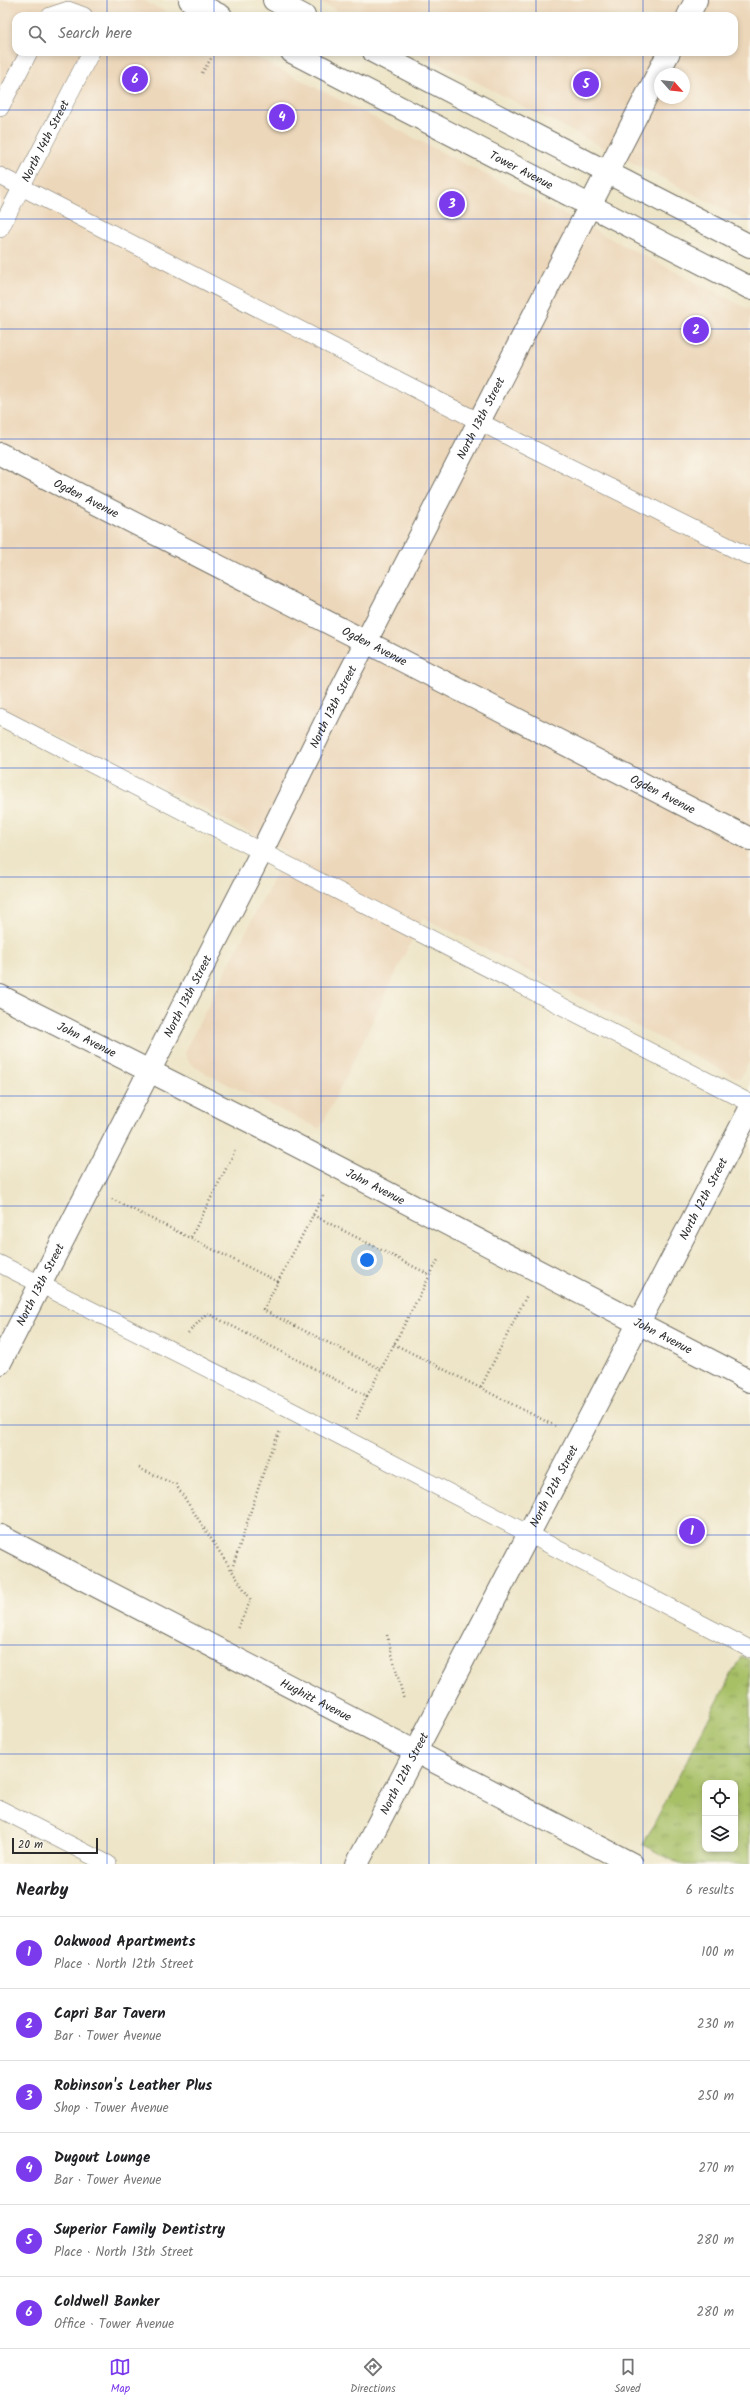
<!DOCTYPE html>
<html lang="en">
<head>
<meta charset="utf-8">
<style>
  body { margin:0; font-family:Kalam,sans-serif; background:#f2f2f2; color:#202124 }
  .controls { position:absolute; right:12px; bottom:12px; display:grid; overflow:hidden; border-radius:8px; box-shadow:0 2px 6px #0003 }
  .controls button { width:36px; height:36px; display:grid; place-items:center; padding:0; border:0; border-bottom:1px solid #e0e0e0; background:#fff; color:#202124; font:20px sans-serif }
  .compass { position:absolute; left:654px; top:68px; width:36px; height:36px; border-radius:50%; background:#fff; box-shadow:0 2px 6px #0003; rotate:117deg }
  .scale { position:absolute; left:12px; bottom:10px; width:86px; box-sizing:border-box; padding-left:4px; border:2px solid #2b2b2b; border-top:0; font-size:11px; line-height:14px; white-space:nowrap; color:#2b2b2b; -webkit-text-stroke:3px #fbf7ec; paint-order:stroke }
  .you { position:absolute; left:367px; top:1260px; width:14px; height:14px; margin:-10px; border:3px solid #fff; border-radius:50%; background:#1a73e8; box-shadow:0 0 0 6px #1a73e833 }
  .badge { display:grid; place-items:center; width:26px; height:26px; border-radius:50%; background:#7c3aed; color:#fff; font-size:13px; font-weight:700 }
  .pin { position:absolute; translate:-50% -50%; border:2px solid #fff; box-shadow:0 1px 4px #0006 }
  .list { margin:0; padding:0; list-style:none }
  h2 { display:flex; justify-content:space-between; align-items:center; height:52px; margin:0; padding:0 16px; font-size:17px }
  h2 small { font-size:13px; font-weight:400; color:#757577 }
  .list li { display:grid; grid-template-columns:26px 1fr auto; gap:12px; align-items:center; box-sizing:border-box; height:72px; padding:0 16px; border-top:1px solid #e0e0e0 }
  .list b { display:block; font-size:15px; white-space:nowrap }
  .list p { margin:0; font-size:13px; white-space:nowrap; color:#757577 }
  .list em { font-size:13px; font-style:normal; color:#757577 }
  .icon { flex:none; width:22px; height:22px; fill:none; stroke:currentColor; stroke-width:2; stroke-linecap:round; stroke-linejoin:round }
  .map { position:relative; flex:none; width:750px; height:1864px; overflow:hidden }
  .search { position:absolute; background:#fff; box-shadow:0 2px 6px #0003; left:12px; right:12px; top:12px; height:44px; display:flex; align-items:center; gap:10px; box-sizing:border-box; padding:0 14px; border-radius:12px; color:#757577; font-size:15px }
  .sheet { height:484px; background:#fff }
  nav { display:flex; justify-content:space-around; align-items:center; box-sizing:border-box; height:56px; border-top:1px solid #e0e0e0; background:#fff; font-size:11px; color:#757577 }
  nav a { display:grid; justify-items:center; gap:2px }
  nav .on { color:#7c3aed }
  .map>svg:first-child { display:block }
  .built { fill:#ecd7ba; fill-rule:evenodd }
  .park { fill:url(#park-tufts); stroke:#697648; fill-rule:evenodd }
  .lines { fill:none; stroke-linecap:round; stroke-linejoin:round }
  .lane-casing { stroke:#6f6c62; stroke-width:18 }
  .street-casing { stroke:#6f6c62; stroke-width:24 }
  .primary-casing { stroke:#6f6c62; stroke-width:24 }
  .path { stroke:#6f6c62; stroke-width:2.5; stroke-dasharray:1 3; stroke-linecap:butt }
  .lane { stroke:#fff; stroke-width:17 }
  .street { stroke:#fff; stroke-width:22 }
  .primary { stroke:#fff; stroke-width:22 }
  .grid { fill:none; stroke:#1d4ed8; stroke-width:1; stroke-opacity:0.55 }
  .labels { text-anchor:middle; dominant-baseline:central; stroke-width:3.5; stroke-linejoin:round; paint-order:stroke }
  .street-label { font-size:12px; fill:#2b2b2b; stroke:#fbf7ec }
</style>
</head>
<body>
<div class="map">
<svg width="750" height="1864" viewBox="0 0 750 1864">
  <defs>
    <pattern id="park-tufts" width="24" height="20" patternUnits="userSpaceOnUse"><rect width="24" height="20" fill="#a7c066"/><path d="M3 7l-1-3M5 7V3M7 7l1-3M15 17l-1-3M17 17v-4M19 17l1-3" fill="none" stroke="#889c54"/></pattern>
  </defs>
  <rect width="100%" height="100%" fill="#fbf7ec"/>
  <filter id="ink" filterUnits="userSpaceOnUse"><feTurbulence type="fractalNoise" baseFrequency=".025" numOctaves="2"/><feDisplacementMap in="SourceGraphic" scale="8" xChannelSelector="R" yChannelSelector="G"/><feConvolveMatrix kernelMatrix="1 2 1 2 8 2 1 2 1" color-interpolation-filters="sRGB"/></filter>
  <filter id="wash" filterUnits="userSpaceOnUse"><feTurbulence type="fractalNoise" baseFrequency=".012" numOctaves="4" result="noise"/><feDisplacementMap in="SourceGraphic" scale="16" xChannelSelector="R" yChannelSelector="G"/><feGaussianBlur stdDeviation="0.9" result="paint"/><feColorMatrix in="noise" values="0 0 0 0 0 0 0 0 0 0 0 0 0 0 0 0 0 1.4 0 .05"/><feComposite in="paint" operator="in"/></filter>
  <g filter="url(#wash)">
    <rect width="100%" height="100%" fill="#eee5c8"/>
    <!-- built -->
    <path class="built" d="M0,0h142l32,16h-158v36h230l504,258v749l-10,20 -317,-162 -103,212 -115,-56 -14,-9 -4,-6 -2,-5 5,-12 97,-189 -138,-72 -38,-16 -111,-56z
      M317,0h433v223l-332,-171h316v-36h-386zM660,74h24v24h-24z"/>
    <!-- park -->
    <path class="park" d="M741,1656l9,4v204h-70l-37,-19zM705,1783h30v66h-30z"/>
  </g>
  <g filter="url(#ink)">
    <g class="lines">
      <defs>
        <g id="lane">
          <path d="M50,16l18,-6 16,6"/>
          <path d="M0,108l29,-56"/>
          <path d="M0,176l517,265 233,116"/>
          <path id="s1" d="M0,229l91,-177"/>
          <path d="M0,717l750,386"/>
          <path d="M0,1264l290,146 460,239"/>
          <path d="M0,1809l108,55"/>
        </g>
        <g id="street">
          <path d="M688,16l8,-16"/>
          <path id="s2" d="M0,454l750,385"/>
          <path id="s3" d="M0,996l251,126 499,259"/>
          <path id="s4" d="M0,1363l262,-512 80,-163 327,-636"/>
          <path id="s5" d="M0,1536l632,328"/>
          <path id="s6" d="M357,1864l393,-755"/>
        </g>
        <g id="primary">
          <path d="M190,0l31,16"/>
          <path d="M274,0l30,16"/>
          <path id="s7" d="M292,52l458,236"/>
          <path d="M374,52l376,194"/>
        </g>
      </defs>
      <!-- lane casing -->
      <use href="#lane" class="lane-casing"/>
      <!-- street casing -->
      <use href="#street" class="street-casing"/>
      <!-- primary casing -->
      <use href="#primary" class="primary-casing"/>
      <!-- path -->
      <path class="path" d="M202,73l10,-16
        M323,1196l-60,114 118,59
        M112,1199l166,83
        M313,1215l117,60
        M191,1237l44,-86
        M188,1333l19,-20 160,83 -11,23
        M394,1344l161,82
        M481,1387l46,-92
        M367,1396l72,-138
        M139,1468l37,17 75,115 -14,29
        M232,1569l37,-114 11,-24
        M387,1635l17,65"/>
      <!-- lane -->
      <use href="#lane" class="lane"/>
      <!-- street -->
      <use href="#street" class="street"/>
      <!-- primary -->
      <use href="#primary" class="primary"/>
    </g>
  </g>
  <!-- grid -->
  <path class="grid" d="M107,0v16M214,0v16M321,0v16M429,0v16M536,0v16M643,0v16M107,52v1812M214,52v1812M321,52v1812M429,52v1812M536,52v1812M643,52v1812M0,110h750M0,219h750M0,329h750M0,439h750M0,548h750M0,658h750M0,768h750M0,877h750M0,987h750M0,1096h750M0,1206h750M0,1316h750M0,1425h750M0,1535h750M0,1645h750M0,1754h750"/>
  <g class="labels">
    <!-- street labels -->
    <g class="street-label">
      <text stroke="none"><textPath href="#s1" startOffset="99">North 14th Street</textPath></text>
      <text stroke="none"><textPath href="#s7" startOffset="258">Tower Avenue</textPath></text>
      <text stroke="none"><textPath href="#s4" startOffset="1060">North 13th Street</textPath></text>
      <text stroke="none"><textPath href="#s2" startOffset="97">Ogden Avenue</textPath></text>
      <text stroke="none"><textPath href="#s2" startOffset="421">Ogden Avenue</textPath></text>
      <text stroke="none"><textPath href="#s4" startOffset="736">North 13th Street</textPath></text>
      <text stroke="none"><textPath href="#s2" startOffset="745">Ogden Avenue</textPath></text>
      <text stroke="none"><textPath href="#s4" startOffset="412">North 13th Street</textPath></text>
      <text stroke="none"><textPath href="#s3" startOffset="97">John Avenue</textPath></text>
      <text stroke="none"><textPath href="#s3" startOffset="421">John Avenue</textPath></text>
      <text stroke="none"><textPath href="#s6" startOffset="750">North 12th Street</textPath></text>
      <text stroke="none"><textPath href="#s4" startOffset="88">North 13th Street</textPath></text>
      <text stroke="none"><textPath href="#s3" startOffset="745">John Avenue</textPath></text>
      <text stroke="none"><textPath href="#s6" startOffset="426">North 12th Street</textPath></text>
      <text stroke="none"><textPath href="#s5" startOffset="356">Hughitt Avenue</textPath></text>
      <text stroke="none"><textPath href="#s6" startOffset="102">North 12th Street</textPath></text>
    </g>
  </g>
</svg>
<div class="controls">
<button><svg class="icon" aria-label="locate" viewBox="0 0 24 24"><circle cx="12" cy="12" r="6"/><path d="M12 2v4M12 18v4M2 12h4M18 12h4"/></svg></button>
<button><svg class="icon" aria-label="layers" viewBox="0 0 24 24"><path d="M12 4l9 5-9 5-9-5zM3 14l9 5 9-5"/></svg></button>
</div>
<svg class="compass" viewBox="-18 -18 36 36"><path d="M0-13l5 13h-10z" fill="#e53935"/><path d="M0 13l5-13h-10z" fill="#757577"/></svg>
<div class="scale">20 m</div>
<div class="you"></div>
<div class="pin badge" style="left:692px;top:1531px">1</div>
<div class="pin badge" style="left:696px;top:330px">2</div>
<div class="pin badge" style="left:452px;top:204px">3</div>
<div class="pin badge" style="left:282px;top:117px">4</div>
<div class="pin badge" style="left:586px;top:84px">5</div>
<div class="pin badge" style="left:135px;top:79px">6</div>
<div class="search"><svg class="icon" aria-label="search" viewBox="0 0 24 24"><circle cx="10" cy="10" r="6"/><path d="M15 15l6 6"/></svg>Search here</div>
</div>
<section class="sheet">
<h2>Nearby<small>6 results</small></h2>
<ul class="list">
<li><span class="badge">1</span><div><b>Oakwood Apartments</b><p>Place · North 12th Street</p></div><em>100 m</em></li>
<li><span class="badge">2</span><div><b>Capri Bar Tavern</b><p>Bar · Tower Avenue</p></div><em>230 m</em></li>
<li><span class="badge">3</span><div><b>Robinson's Leather Plus</b><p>Shop · Tower Avenue</p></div><em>250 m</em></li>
<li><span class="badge">4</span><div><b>Dugout Lounge</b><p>Bar · Tower Avenue</p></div><em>270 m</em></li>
<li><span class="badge">5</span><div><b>Superior Family Dentistry</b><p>Place · North 13th Street</p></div><em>280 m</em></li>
<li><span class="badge">6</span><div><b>Coldwell Banker</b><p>Office · Tower Avenue</p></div><em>280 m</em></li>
</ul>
</section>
<nav>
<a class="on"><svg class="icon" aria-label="map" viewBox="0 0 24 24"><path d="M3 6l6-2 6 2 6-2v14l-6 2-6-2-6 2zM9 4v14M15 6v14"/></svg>Map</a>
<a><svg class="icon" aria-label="directions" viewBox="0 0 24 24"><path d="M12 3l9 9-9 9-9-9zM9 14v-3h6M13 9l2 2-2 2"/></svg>Directions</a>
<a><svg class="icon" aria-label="saved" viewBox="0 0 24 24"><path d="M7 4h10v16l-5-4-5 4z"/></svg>Saved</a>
</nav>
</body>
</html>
